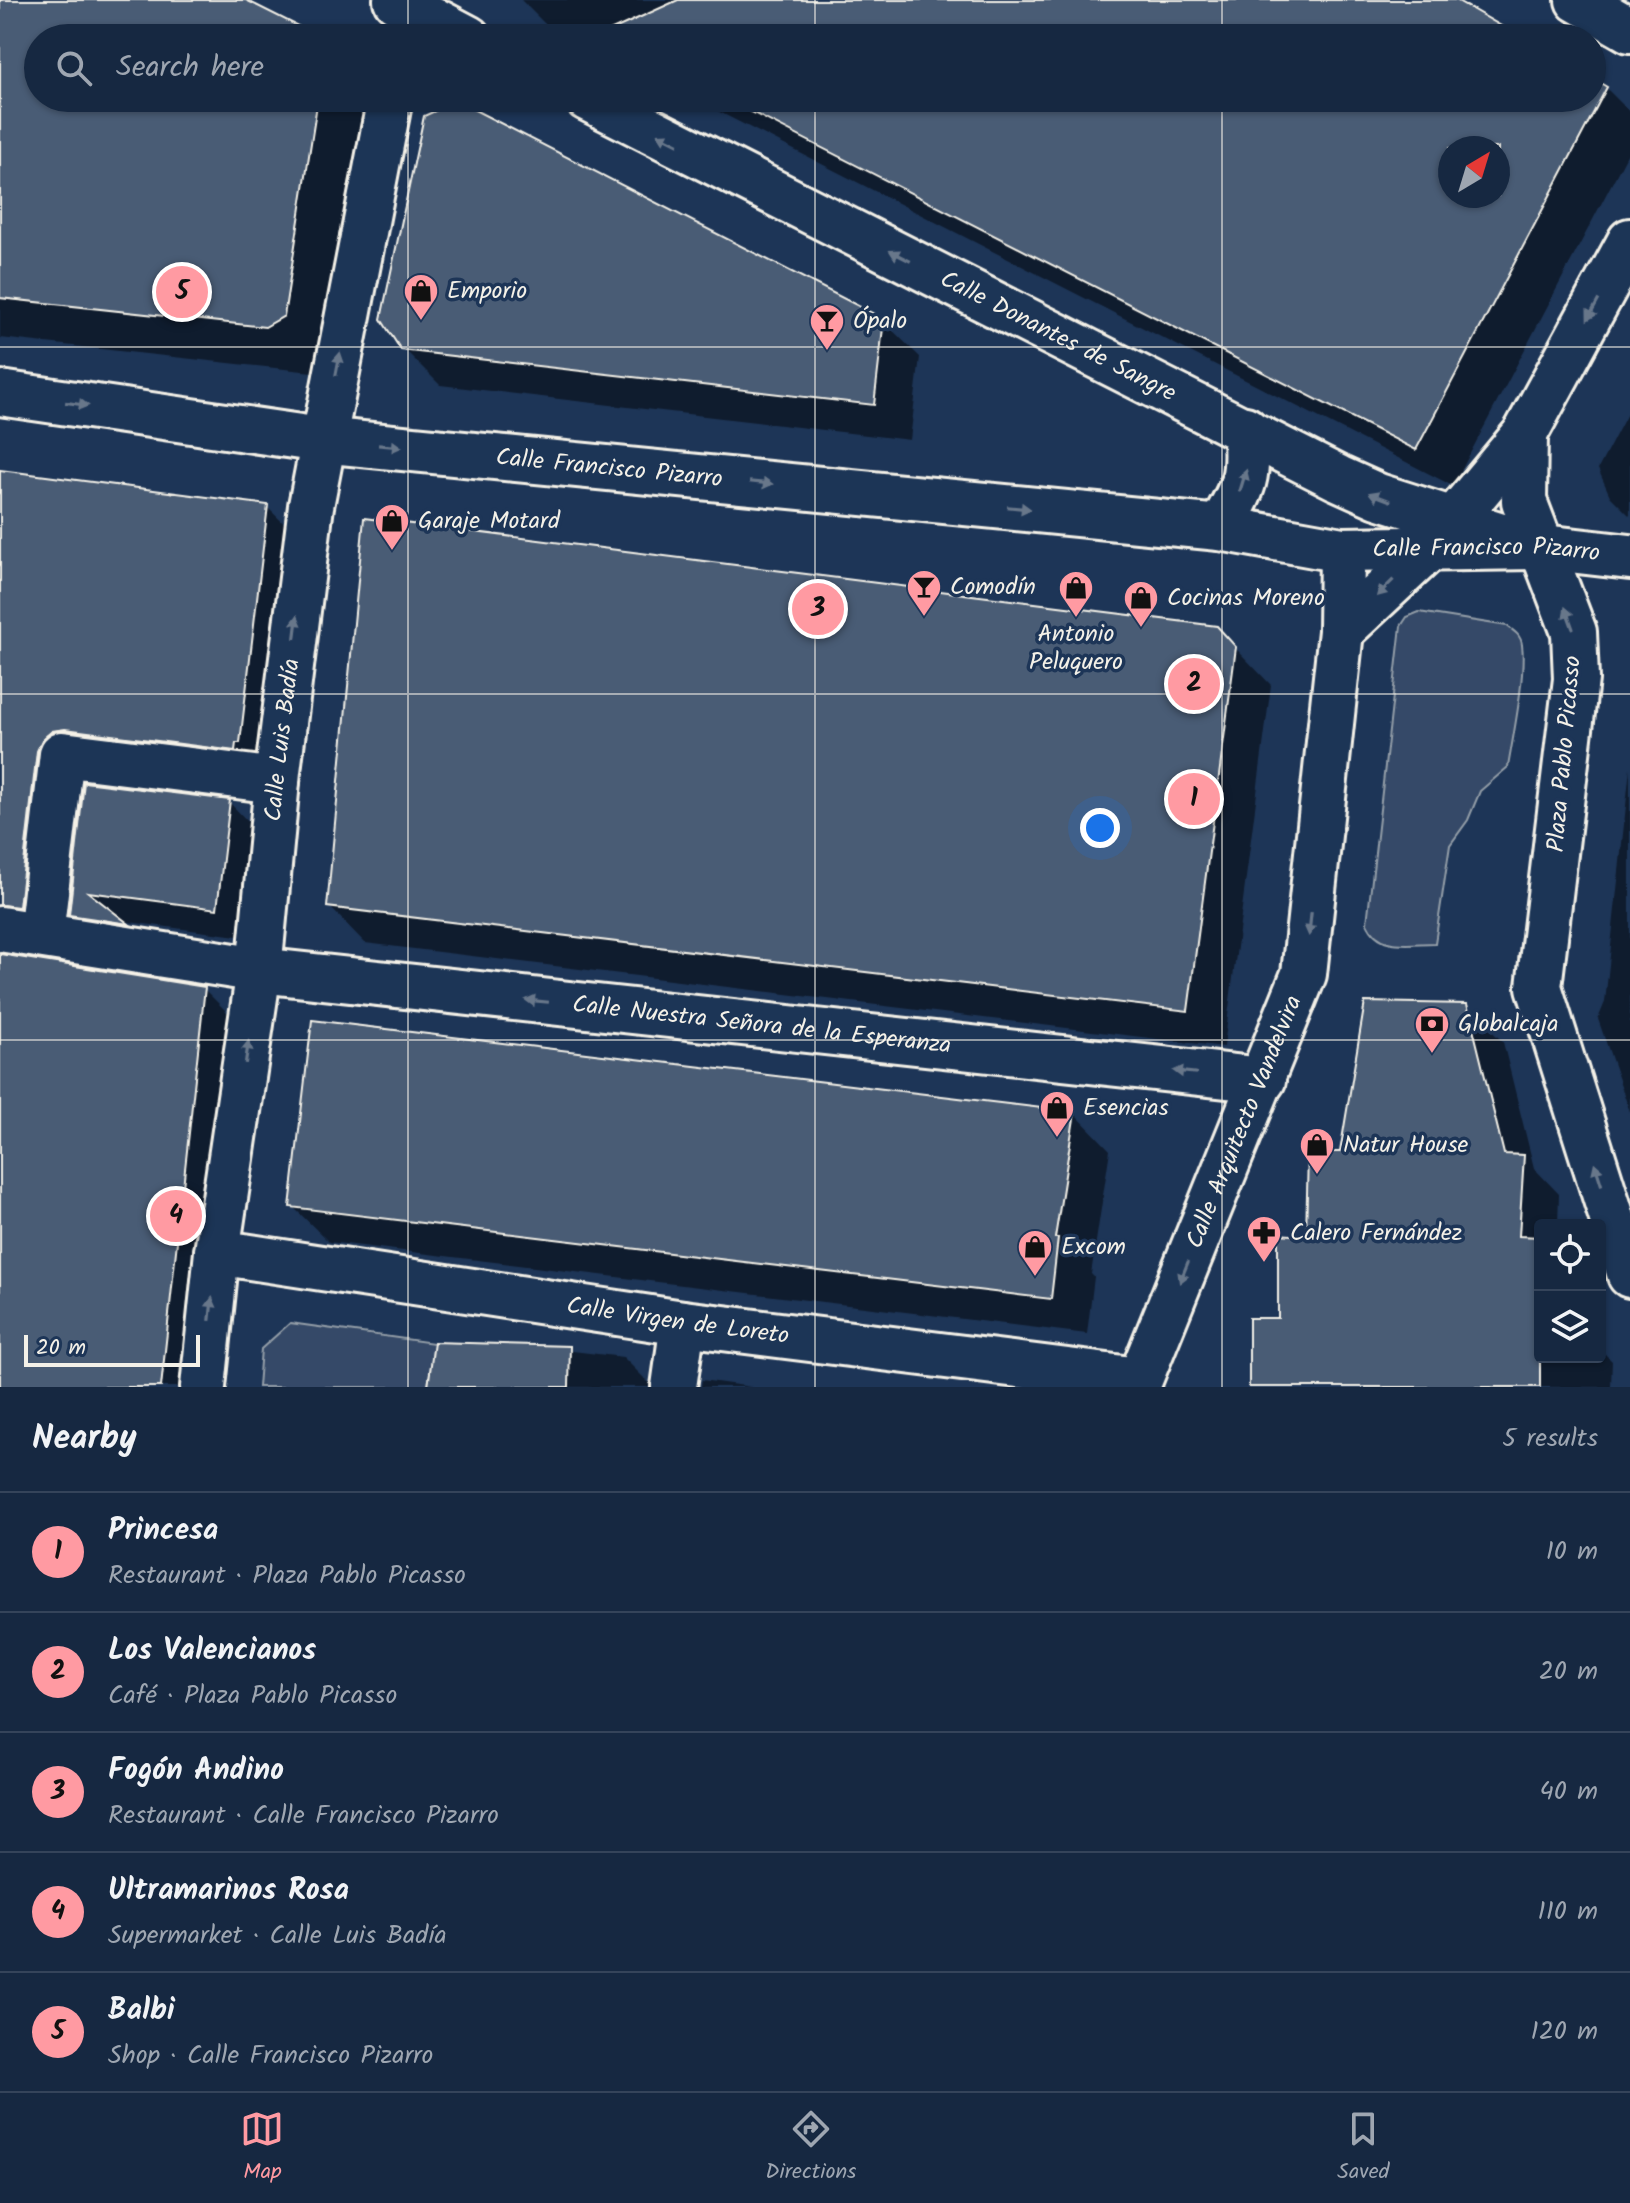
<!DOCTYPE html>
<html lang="en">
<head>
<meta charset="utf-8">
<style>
  body { margin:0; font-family:Kalam,sans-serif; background:#1f3048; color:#f1f3f6 }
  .controls { position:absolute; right:24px; bottom:24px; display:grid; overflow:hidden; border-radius:8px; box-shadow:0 2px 6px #0004 }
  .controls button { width:72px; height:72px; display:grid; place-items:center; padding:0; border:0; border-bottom:2px solid #35445a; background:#162841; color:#f1f3f6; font:40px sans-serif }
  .compass { position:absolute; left:1438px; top:136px; width:72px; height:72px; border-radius:50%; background:#162841; box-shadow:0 2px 6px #0004; rotate:38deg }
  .scale { position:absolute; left:24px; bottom:20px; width:176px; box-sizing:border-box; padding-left:8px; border:4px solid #f4f1e8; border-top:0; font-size:22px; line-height:28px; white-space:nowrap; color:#f4f1e8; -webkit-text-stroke:6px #1d3557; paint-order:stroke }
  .you { position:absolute; left:1100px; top:828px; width:28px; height:28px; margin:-20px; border:6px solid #fff; border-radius:50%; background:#1a73e8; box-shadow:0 0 0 12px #1a73e833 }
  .badge { display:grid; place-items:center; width:52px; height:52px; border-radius:50%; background:#ff9aa2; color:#111; font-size:26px; font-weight:700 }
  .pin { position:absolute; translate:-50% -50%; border:4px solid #fff; box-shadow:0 2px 8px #0006 }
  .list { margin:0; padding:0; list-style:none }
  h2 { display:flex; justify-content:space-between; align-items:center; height:104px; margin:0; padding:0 32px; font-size:34px }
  h2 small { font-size:26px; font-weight:400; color:#9ea6b1 }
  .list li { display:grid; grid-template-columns:52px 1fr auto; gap:24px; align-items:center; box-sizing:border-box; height:120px; padding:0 32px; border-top:2px solid #35445a }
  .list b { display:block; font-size:30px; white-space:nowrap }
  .list p { margin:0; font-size:26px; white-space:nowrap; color:#9ea6b1 }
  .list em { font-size:26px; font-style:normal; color:#9ea6b1 }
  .icon { flex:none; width:44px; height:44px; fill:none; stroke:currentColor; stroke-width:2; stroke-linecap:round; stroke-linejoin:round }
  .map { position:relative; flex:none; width:1630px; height:1387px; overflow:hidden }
  .search { position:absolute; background:#162841; box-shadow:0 2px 6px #0004; left:24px; right:24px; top:24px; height:88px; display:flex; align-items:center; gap:20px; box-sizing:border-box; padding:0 28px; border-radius:44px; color:#9ea6b1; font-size:30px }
  .sheet { height:704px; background:#162841 }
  nav { display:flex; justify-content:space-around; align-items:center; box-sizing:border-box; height:112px; border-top:2px solid #35445a; background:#162841; font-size:22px; color:#9ea6b1 }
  nav a { display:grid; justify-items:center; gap:4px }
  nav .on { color:#ff9aa2 }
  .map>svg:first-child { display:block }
  .green { fill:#354a67; stroke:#949ea8; stroke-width:2 }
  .shadow { fill:#0007; fill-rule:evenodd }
  .building { fill:#485b74; stroke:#f4f1e8; stroke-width:2; fill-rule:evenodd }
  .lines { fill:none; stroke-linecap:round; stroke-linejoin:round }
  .minor-casing { stroke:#f4f1e8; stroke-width:50 }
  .minor { stroke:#1d3557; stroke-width:44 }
  .oneway { fill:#68778a }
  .grid { fill:none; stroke:#f4f1e8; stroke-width:2; stroke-opacity:0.55 }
  .labels { text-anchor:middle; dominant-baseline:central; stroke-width:7; stroke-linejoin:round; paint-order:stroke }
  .poi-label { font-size:24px; fill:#f4f1e8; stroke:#1d3557; text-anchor:start }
  .street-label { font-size:24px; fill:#f4f1e8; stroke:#1d3557 }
</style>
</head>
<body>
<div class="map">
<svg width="1630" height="1387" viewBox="0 0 1630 1387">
  <rect width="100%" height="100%" fill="#1d3557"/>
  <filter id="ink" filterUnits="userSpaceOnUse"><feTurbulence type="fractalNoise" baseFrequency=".0125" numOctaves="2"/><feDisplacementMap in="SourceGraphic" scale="16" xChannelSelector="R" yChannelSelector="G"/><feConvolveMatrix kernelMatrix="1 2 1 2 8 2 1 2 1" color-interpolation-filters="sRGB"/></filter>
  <g filter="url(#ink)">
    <!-- green -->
    <path class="green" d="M1419,612l88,14c7,5 14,9 15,19 4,28 -9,92 -14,122l-28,24 -12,29 -18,25 -15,98c-27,0 -56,8 -68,-20l34,-297 6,-9z
      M290,1323l144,20 -6,44h-170l3,-38z"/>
    <!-- shadow -->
    <path class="shadow" d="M0,0h241l70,38h-273v60h330l-39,264 -17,10 -312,-34z
      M521,0h931l66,38h-944l-30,-15z
      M1592,80l14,8 24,24v37l-177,337 -761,-388h900zM1450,148h48v48h-48z
      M883,321l37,36 -10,83 -470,-55 -37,-37z
      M1630,408v108l-20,-20 -12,-27z
      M0,473l267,34 37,36 -28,236 -198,-3 -65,182 191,31 36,36 -39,362h-201z
      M1216,628l55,57 -47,362 -859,-104 -36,-37z
      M1630,768v344l-32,-93 7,-17z
      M86,784l143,18 29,30 -13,105 -124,-16 33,31 -54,-9 -29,-29z
      M1466,1006l37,36 31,126 25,26 -1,31h-18v132h60v-8l12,12 -1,26h-360l29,-67 62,-166z
      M1074,1113l36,37 -19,124 3,3 -7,57 -758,-92 -37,-36z
      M539,1347l84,10 30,30h-223z
      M702,1380l50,7h-51z"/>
    <!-- building -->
    <path class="building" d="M0,0h246l60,30 8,8h-276v60h280l-34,218 -19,11 -265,-29z
      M678,0h778l66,38 -921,-3z
      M1592,78l15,9 -191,363 -692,-352h868zM1450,148h48v48h-48z
      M457,101l427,218 -10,86 -473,-55 -20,-31 43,-203z
      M0,470l268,35 -28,238h-4l-1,8 -170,-22 -13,2 -10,9 -5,11 -18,156 -19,-2z
      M364,518l853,108 19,21 -48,364 -861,-104z
      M84,782l146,18 -13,109 -129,-17 41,32 -60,-9z
      M0,954l205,33 -44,400h-161z
      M1365,1002l102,2 37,150 20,1 -5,81 21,1v150h-291v-69h29v-84l28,2 2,-84h32z
      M312,1020l763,92 -20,126h3l-7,61 -761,-92z
      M434,1342l136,4 -1,41h-141z"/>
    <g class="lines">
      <defs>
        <g id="minor">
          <path d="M396,0l72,38"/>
          <path d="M1578,0l52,30"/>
          <path id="s1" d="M587,98l751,380 40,18 120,38"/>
          <path id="s2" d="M0,393l321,47 899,88 122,22 201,-3 87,10"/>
          <path d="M1525,434l-1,67 50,131 2,47 -37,308 91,288"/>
          <path d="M1220,528c24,-41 30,-50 25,-99"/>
          <path d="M1341,631l90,-84 94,-113 105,-193"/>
          <path id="s3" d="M0,929l259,41 1004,110"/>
          <path d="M41,935l21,-181 215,27"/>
          <path id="s4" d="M217,1252l466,71 456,57"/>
          <path id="s5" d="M203,1387l14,-135 42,-282 19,-199 33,-265 79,-408"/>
          <path d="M674,1387l9,-64"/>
          <path id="s6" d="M1137,1387l167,-413 37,-343 1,-81"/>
        </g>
      </defs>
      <!-- minor casing -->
      <use href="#minor" class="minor-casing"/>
      <!-- minor -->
      <use href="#minor" class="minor"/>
    </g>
    <!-- one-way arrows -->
    <defs><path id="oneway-solid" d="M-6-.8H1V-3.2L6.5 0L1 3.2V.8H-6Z" transform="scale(2)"/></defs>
    <g class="oneway">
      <use href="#oneway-solid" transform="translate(668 139) rotate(-153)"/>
      <use href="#oneway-solid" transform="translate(900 256) rotate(-153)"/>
      <use href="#oneway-solid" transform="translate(1593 310) rotate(119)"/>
      <use href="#oneway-solid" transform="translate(338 364) rotate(-79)"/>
      <use href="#oneway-solid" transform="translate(77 404) rotate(8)"/>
      <use href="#oneway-solid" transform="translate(390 446) rotate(5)"/>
      <use href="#oneway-solid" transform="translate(1243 481) rotate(-73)"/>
      <use href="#oneway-solid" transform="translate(761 483) rotate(6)"/>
      <use href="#oneway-solid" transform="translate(1380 497) rotate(-159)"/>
      <use href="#oneway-solid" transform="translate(1019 508) rotate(6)"/>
      <use href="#oneway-solid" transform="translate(1385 588) rotate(135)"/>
      <use href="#oneway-solid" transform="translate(1569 618) rotate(-110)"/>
      <use href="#oneway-solid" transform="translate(296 627) rotate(-83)"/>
      <use href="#oneway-solid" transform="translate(1310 924) rotate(96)"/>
      <use href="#oneway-solid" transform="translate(537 1001) rotate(-174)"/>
      <use href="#oneway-solid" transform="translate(247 1052) rotate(-82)"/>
      <use href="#oneway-solid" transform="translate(1185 1072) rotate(-174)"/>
      <use href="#oneway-solid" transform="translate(1598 1174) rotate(-108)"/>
      <use href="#oneway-solid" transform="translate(1184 1272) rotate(112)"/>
      <use href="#oneway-solid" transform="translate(211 1309) rotate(-84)"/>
    </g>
  </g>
  <!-- grid -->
  <path class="grid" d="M408,0v38M815,0v38M1222,0v38M408,98v1289M815,98v1289M1222,98v1289M0,347h1630M0,694h1630M0,1040h1630"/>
  <!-- icons -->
  <defs>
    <symbol id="shop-pin" viewBox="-11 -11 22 30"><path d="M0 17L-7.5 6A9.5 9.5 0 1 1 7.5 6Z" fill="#ff9aa2" stroke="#1d3557"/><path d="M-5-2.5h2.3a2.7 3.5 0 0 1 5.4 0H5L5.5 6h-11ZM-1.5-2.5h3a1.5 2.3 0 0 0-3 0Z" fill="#111"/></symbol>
    <symbol id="bar-pin" viewBox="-11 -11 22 30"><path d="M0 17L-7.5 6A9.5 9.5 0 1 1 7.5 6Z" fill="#ff9aa2" stroke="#1d3557"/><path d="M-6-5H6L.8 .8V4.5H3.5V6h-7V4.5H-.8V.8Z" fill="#111"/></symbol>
    <symbol id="bank-pin" viewBox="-11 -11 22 30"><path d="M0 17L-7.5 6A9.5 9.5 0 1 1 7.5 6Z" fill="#ff9aa2" stroke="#1d3557"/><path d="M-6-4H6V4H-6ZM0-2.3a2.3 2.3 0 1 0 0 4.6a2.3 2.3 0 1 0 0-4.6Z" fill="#111"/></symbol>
    <symbol id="pharmacy-pin" viewBox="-11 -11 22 30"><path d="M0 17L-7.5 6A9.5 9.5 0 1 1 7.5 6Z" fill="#ff9aa2" stroke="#1d3557"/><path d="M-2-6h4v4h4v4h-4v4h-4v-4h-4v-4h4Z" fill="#111"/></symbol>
  </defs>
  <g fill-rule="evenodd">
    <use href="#shop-pin" x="401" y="271" width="40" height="54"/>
    <use href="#bar-pin" x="807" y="301" width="40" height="54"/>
    <use href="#shop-pin" x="372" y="501" width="40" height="54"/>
    <use href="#bar-pin" x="904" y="567" width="40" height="54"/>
    <use href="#shop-pin" x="1056" y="568" width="40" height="54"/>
    <use href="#shop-pin" x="1121" y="578" width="40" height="54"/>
    <use href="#bank-pin" x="1412" y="1004" width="40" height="54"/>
    <use href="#shop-pin" x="1037" y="1088" width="40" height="54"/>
    <use href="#shop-pin" x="1297" y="1125" width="40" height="54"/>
    <use href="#pharmacy-pin" x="1244" y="1213" width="40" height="54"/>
    <use href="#shop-pin" x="1015" y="1227" width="40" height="54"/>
  </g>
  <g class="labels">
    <!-- poi labels -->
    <g class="poi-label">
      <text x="447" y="291">Emporio</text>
      <text x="853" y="321">Ópalo</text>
      <text x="418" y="521">Garaje Motard</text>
      <text x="950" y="587">Comodín</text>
      <text x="1167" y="598">Cocinas Moreno</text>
      <text x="1076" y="634" text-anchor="middle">Antonio<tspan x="1076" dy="28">Peluquero</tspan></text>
      <text x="1458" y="1024">Globalcaja</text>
      <text x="1083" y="1108">Esencias</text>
      <text x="1343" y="1145">Natur House</text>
      <text x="1290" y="1233">Calero Fernández</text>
      <text x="1061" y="1247">Excom</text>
    </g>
    <!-- street labels -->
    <g class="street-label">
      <text stroke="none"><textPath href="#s1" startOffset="528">Calle Donantes de Sangre</textPath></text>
      <text stroke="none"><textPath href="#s2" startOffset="614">Calle Francisco Pizarro</textPath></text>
      <text stroke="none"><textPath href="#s2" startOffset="1496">Calle Francisco Pizarro</textPath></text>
      <text stroke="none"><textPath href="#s5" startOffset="652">Calle Luis Badía</textPath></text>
      <text transform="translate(1565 754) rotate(-85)">Plaza Pablo Picasso</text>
      <text stroke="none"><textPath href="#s3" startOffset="768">Calle Nuestra Señora de la Esperanza</textPath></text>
      <text stroke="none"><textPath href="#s6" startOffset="286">Calle Arquitecto Vandelvira</textPath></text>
      <text stroke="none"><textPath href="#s4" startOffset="466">Calle Virgen de Loreto</textPath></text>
    </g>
  </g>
</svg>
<div class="controls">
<button><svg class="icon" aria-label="locate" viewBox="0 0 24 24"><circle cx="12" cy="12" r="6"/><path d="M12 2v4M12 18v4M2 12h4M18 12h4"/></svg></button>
<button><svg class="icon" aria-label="layers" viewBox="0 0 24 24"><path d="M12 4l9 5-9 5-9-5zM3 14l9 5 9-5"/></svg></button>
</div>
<svg class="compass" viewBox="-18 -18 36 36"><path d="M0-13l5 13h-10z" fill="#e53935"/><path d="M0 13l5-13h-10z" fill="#9ea6b1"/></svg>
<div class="scale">20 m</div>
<div class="you"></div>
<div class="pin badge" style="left:1194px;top:799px">1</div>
<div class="pin badge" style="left:1194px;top:684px">2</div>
<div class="pin badge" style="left:818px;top:609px">3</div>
<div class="pin badge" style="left:176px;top:1216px">4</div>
<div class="pin badge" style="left:182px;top:292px">5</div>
<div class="search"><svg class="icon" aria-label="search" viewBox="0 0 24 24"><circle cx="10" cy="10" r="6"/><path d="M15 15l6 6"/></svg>Search here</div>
</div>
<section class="sheet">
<h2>Nearby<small>5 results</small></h2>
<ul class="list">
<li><span class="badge">1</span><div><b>Princesa</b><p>Restaurant · Plaza Pablo Picasso</p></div><em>10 m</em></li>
<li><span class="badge">2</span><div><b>Los Valencianos</b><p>Café · Plaza Pablo Picasso</p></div><em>20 m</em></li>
<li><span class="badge">3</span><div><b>Fogón Andino</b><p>Restaurant · Calle Francisco Pizarro</p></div><em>40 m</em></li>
<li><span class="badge">4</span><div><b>Ultramarinos Rosa</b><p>Supermarket · Calle Luis Badía</p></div><em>110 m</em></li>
<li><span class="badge">5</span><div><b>Balbi</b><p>Shop · Calle Francisco Pizarro</p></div><em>120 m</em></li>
</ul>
</section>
<nav>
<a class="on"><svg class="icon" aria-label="map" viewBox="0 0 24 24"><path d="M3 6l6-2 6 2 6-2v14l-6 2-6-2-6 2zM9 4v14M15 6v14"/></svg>Map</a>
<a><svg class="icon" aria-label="directions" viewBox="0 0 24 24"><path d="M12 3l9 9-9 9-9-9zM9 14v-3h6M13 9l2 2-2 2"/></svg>Directions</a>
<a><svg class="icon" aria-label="saved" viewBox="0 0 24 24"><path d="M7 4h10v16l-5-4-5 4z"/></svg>Saved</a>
</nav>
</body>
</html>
